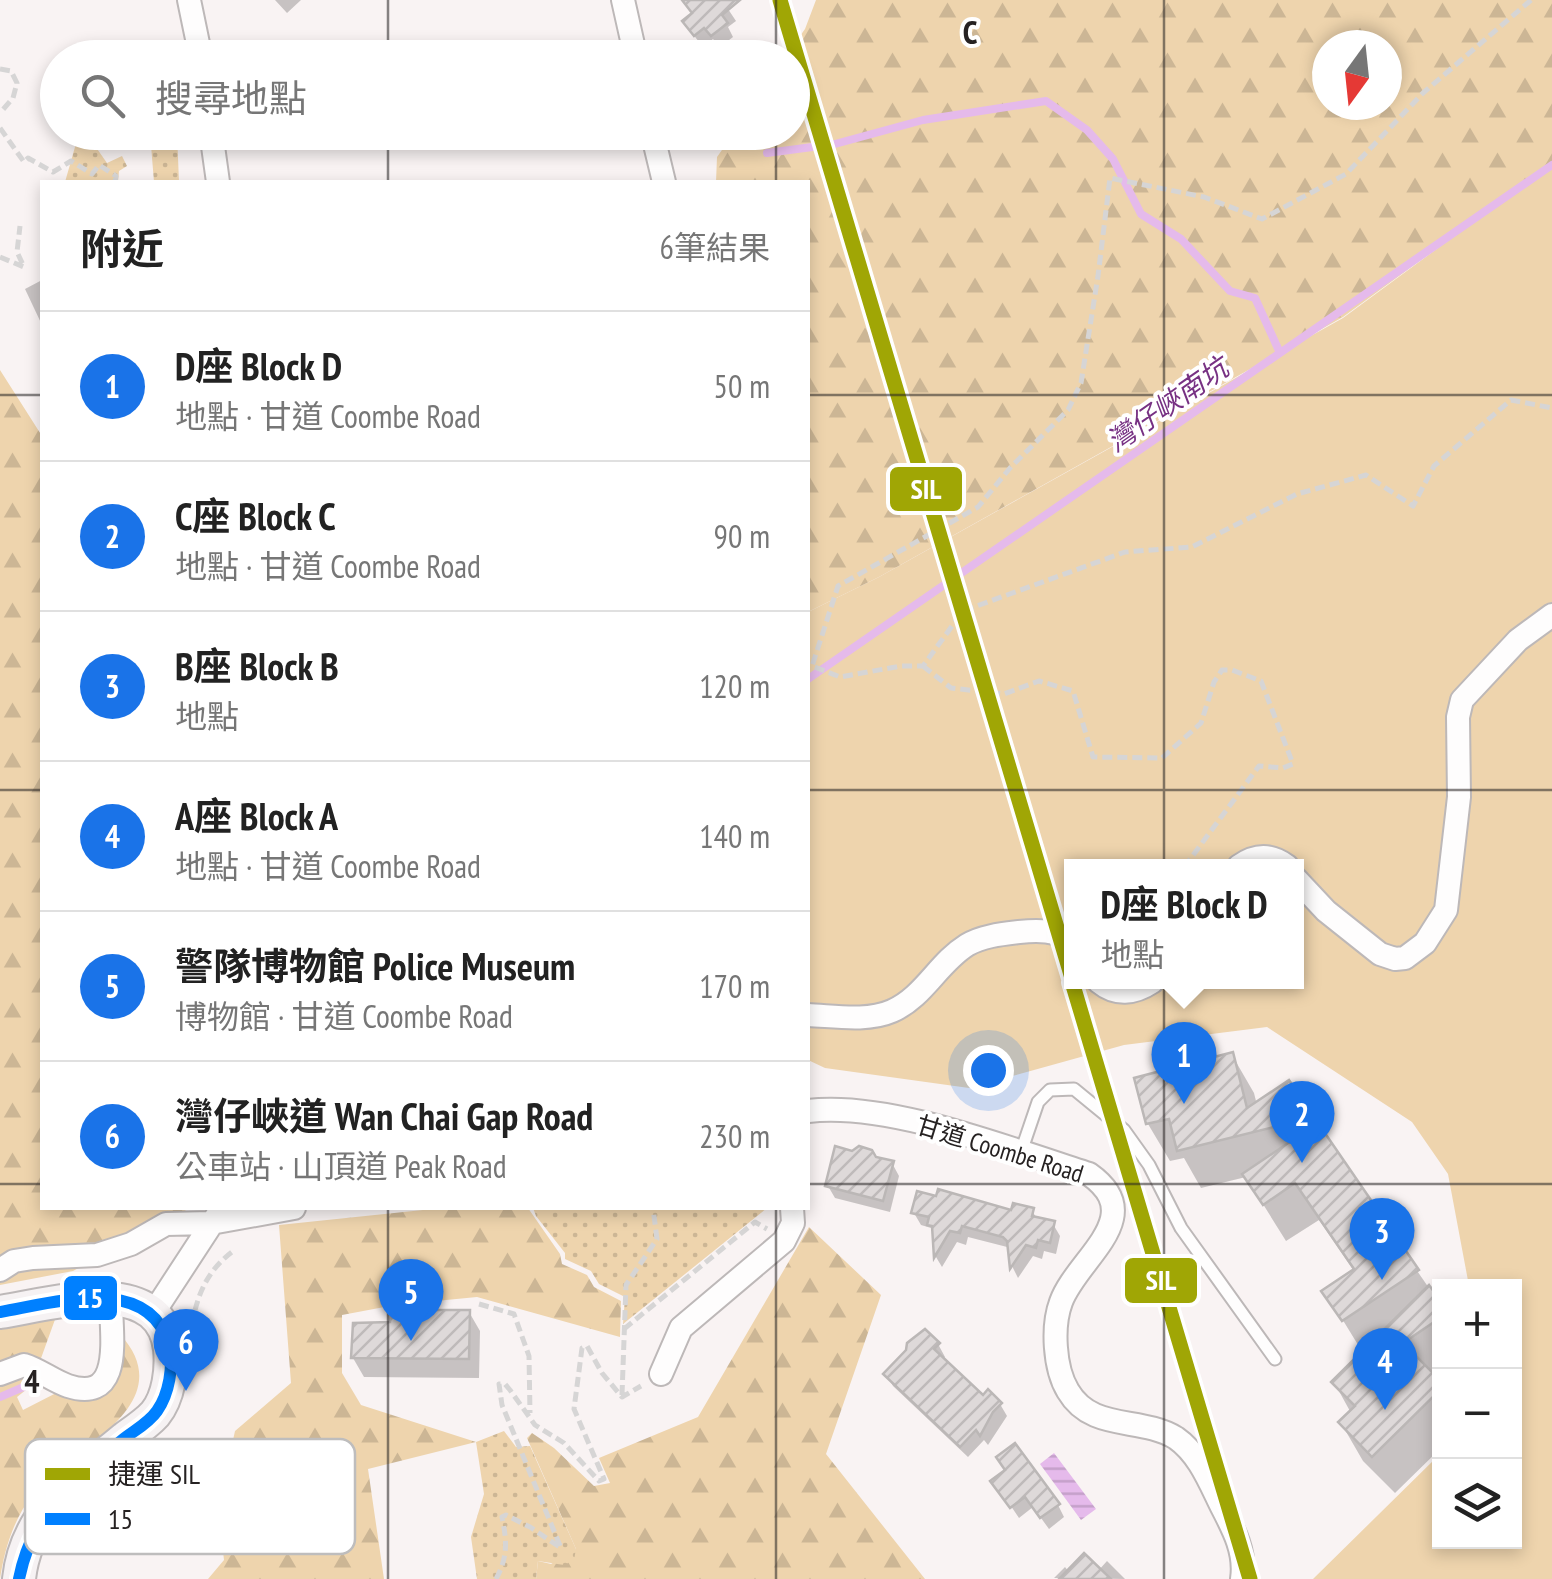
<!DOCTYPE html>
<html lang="zh-TW">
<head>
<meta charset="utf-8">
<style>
  body { margin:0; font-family:"PT Sans Narrow","Noto Sans TC",sans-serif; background:#f2f2f2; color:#222 }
  .controls { position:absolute; right:30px; bottom:30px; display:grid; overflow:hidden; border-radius:0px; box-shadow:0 5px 15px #0003 }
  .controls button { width:90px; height:90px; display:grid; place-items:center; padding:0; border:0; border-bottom:2px solid #e0e0e0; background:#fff; color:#222; font:50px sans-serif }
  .compass { position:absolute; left:1312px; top:30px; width:90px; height:90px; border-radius:50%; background:#fff; box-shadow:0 5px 15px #0003; rotate:195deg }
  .you { position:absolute; left:988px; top:1070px; width:35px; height:35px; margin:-25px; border:8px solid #fff; border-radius:50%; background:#1a73e8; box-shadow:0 0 0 15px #1a73e833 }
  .badge { display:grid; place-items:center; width:65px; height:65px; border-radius:50%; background:#1a73e8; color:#fff; font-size:32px; font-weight:700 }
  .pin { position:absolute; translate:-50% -82px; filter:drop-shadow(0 2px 5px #0008) }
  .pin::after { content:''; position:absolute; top:52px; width:35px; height:30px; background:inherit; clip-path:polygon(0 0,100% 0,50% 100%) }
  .popup { position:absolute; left:1064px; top:859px; width:240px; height:130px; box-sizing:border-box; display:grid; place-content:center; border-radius:0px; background:#fff; filter:drop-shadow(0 2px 8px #0005); font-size:32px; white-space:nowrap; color:#767676 }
  .popup b { font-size:38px; color:#222 }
  .popup::after { content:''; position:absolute; left:50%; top:100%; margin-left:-20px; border:20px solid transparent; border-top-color:#fff }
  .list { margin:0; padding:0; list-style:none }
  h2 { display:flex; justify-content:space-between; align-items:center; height:130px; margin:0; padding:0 40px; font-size:42px }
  h2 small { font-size:32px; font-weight:400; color:#767676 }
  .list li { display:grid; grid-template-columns:65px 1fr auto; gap:30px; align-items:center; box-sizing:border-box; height:150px; padding:0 40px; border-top:2px solid #e0e0e0 }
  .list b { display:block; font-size:38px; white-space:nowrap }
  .list p { margin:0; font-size:32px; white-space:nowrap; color:#767676 }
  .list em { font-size:32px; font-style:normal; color:#767676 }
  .icon { flex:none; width:55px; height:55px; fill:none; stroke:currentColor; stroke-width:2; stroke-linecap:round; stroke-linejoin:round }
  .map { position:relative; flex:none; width:1552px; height:1579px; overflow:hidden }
  .search { position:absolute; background:#fff; box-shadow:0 5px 15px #0003; left:40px; top:40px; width:770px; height:110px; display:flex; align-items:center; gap:25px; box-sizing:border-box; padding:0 35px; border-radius:55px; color:#767676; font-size:38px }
  .panel { position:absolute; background:#fff; box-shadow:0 5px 15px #0003; left:40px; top:180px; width:770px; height:1030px; border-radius:0px }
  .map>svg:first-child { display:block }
  .grass { fill:#eed4ad; fill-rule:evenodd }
  .forest { fill:url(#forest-firs); fill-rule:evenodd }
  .park { fill:url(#park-dots) }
  .water { fill:url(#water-rules) }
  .shadow { fill:#0003 }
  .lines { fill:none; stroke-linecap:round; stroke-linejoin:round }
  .stream { stroke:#e5baeb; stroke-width:8 }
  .building { fill:url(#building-hatch); stroke:#bbb7b6; stroke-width:2.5 }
  .lane-casing { stroke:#bdb8b8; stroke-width:15 }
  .street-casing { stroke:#bdb8b8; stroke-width:26 }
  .secondary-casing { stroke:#bdb8b8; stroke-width:36 }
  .path { stroke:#d6d5d5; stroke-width:5; stroke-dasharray:10 5; stroke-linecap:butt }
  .lane { stroke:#fefdfd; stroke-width:11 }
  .street { stroke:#fefdfd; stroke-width:22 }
  .secondary { stroke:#f6f2f3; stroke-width:32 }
  .bus-1-casing { stroke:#fff; stroke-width:20 }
  .bus-1 { stroke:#0080ff; stroke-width:12 }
  .metro-1-casing { stroke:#fff; stroke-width:22 }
  .metro-1 { stroke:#a0a605; stroke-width:15 }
  .grid { fill:none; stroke:#262222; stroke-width:2.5; stroke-opacity:0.55 }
  .labels { text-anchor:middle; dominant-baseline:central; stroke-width:8; stroke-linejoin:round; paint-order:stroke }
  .street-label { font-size:25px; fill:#262222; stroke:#fff }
  .water-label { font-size:28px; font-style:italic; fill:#773183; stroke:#fff }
  .key { fill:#fff; stroke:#bebdbd; stroke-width:2.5 }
  .key-label { font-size:28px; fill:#262222 }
  .grid-label { font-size:32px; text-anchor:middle; font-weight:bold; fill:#262222; stroke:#fff; stroke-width:8; stroke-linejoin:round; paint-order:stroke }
  .line-badge { stroke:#fff; stroke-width:4 }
  .badge-label { font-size:28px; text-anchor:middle; font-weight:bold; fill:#fff }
</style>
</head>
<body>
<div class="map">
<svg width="1552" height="1579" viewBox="0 0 1552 1579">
  <defs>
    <pattern id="forest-firs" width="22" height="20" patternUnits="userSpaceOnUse" patternTransform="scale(2.5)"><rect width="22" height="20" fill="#eed4ad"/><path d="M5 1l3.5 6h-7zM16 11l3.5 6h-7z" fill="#ccb695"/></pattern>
    <pattern id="park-dots" width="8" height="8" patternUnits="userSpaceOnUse" patternTransform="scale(2.5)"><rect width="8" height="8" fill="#eed4ad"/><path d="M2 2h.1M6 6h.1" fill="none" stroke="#ccb695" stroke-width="1.8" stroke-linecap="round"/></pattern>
    <pattern id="water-rules" width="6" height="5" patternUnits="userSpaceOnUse" patternTransform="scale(2.5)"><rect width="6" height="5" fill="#e5baeb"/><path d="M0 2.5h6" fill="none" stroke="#c4a0c9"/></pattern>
    <pattern id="building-hatch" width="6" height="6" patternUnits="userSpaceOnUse" patternTransform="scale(2.5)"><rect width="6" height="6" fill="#ded9d9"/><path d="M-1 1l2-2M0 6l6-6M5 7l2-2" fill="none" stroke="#bebaba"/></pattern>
  </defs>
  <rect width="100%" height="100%" fill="#f9f3f3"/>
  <!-- grass -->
  <path class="grass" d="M1552,164v1415h-239l126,-124 1,87h74v-256h-45l-21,-112 -36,-52 -145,-95 -143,18 -155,43 -144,-20 -17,-8v-448l71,-35 464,-259zM1072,866h224v116h-224z"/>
  <!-- forest -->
  <path class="forest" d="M816,0h736v164l-209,153 -464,260 -71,35v-430h-92l1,-25 17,-24 58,-1v-74l-7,-1 20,-28zM1327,45h60v60h-60z
    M0,370l42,66v772h148l-117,63 -73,14z
    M442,1208h86l32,46 2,10 25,11 7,12 27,14 -1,36 -143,-40 -82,8 -53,10v58l19,32 115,37 -108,27 16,110h-176l16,-19 -6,-52 17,-77 56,-48 -12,-158z
    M809,1227l72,68 -55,159 99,125h-389l2,-18 13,3 25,-15 -49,-111 5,-5 22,15 40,38 16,-3 -11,-25 99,-41z
    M57,1314l-26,72 -14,11 6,13 39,-20 20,9 38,-65c63,70 -45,113 -86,159 -20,24 -30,58 -34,86v-255z"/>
  <!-- park -->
  <path class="park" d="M79,133h7l21,30 15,-7 5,10 -8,5 -1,11h-53z
    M150,133h27l2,49h-25z
    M533,1208h234l-144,116 2,-27 -26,-13 -8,-13 -26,-12v-6l-29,-37z
    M504,1431l12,16 14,-1 46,103 -2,11 -10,5 -26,-4 -2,18h-59l-6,-42 13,-43 -8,-52z"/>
  <!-- water -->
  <path class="water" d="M1054,1453l42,56 -15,11 -41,-56z"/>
  <!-- shadow -->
  <path class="shadow" d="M275,0h26l-14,13z
    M683,0h39l14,21 -8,6 5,10 -13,10 -7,-8 -10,8 -11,-14 2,-19z
    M391,48l15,10h-21z
    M420,50l11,8h-16z
    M42,280v45l-17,-36z
    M1232,1055l22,38 3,12 31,-21 152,220v66l-8,5 8,8v66l-45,44 -32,-32 -22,-38 10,-10 -17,-31 29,-29 -38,-62 29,-20 -35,-51 -33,21 -40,-64 -45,11 -17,-30 -14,3 -22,-37 -11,-45z
    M875,1159l17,4 7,13 -9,36 -55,-14 -7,-12z
    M1032,1211l6,9 15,4 7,12 -4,18 -12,-3 -2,8 -9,-3 -15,22 -5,-10 -2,-20 -43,-11 -2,8 -9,-3 -15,25 -6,-10 -1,-23 -4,-6 -10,-3 -7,-12z
    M469,1312l11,19 -1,47 -115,-1 -11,-19 39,-34z
    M938,1344l7,13 -3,3 41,38 17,6 7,12 -19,29 -4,-5 -16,17 -75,-71 -7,-12z
    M994,1481l64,24 6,12 -15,12 -16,-22 -14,11z
    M1107,1561l18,18 -71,-1 11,-11 4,5 29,-1z"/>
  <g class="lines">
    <!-- stream -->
    <path class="stream" d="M767,153l68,-9 88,-24 123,-19 41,29 26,29 28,55 40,25 49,52 25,7 25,55
      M808,679l744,-514
      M0,1397l42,-18"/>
  </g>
  <!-- building -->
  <path class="building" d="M682,0h58l-18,15 6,8 -17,13 -7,-8 -10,8 -12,-15 10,-8z
    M1233,1052l14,56 42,-28 25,37 -137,34 -8,-32 -23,5 -12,-46z
    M1318,1123l101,147 -77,51 -21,-30 33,-22 -59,-86 -32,22 -21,-31z
    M835,1146l17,5 7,-5 13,4 4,7 18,4 -11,40 -58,-15z
    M938,1189l73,21 2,-7 21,5 -2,8 23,5 -5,22 -12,-3 -2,8 -10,-3 -16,24 -3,-28 -4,-4 -41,-11 -2,7 -10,-2 -16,27 -2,-32 -5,-1 2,-8 -18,-4 6,-22 19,5z
    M1429,1285l11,15v18l-37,25 37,37v10l-68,67 -34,-35 17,-16 -24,-24z
    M391,1310h79l-1,49 -118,-1 2,-35 37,-1z
    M925,1329l15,14 -6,6 49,46 5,-6 14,14 -9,9 -13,24 -4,-6 -16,17 -77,-73 23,-24 1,-7z
    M1015,1443l45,61 -20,14 -15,-21 -15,11 -20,-27 15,-11 -9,-13z
    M1084,1553l27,26h-52z"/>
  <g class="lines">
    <defs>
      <path id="lane" d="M1021,1152l17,-50 12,-12 24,-1 50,41 25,35 32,63 94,131"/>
      <path id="street" d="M189,0l12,58
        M623,0l13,58
        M211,132l7,50
        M652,132l12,50
        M1239,866c17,-12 32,-12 48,0
        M1296,879l30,32 54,43 15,5 10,-1 20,-15 21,-33 13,-113 -1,-80 4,-17 56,-60 34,-25
        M1099,982c17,14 35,12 53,0
        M808,1015c26,1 59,7 84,-4 32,-14 46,-48 75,-66 15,-9 35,-11 52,-13 19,-2 36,-2 53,8
        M808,1111c80,-10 202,38 281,63 61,43 -12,84 -28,128 -9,24 -7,66 7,89 24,41 72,25 108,47 23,16 34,45 46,69 12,23 24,46 20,72
        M0,1270l14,-9 19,-3 64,-3 34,-11 35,-20 45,-1 83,-15
        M154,1312l64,-98
        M0,1374l24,-9c16,5 29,16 44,21 58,19 42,-56 43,-87
        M661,1374l20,-46 103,-87 9,-18 -1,-15"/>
      <path id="secondary" d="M0,1312c52,-8 160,-41 170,37 2,20 -1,48 -15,65 -8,9 -20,17 -30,24 -48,40 -99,74 -106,141"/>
    </defs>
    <!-- lane casing -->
    <use href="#lane" class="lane-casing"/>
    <!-- street casing -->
    <use href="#street" class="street-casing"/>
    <!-- secondary casing -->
    <use href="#secondary" class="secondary-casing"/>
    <!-- path -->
    <path class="path" d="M1531,0l-108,93 -77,81 -84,45 -58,-22 -94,-19 -12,98 -17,107 -13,27 -58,58 -32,39 -140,79 -26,80 28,11 61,-11h22l40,-55 162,-59 67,-5 105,-53 69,-19 47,31 21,-40 77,-66 41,8
      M0,69l11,2 6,12 -4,15 -13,15
      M0,128l24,34 4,-4 25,14 18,-11 21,13 7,-9 17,11 -1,6
      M0,257l24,10 -7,-15 3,-26
      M923,666l28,22 53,6 35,-13 34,10 20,66 69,1 39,-35 13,-41 8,-12h10l29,11 32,83 -10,4 -24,-2 -74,100
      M479,1304l35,10 15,42 1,57
      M192,1325c5,-30 15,-54 40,-73
      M624,1329l131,-107 12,7
      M622,1395l4,-110 31,-46 -4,-31
      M496,1579c12,-22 11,-38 6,-62l4,-2 24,12 31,21 -59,-143 -3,-21h6l5,6 25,35 29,18 35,38 5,-2 -30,-70 8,-61 5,-2 15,27 20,24 19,-11"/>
    <!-- lane -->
    <use href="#lane" class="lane"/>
    <!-- street -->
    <use href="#street" class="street"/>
    <!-- secondary -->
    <use href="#secondary" class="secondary"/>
    <defs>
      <path id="bus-1" d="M0,1312c53,-9 149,-39 169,33 5,21 0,49 -12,66 -9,13 -24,20 -36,30 -50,40 -89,72 -102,138"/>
    </defs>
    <!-- bus-1 casing -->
    <use href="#bus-1" class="bus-1-casing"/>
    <!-- bus-1 -->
    <use href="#bus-1" class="bus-1"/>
    <defs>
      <path id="metro-1" d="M780,0l292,978
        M1072,982l178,597"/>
    </defs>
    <!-- metro-1 casing -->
    <use href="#metro-1" class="metro-1-casing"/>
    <!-- metro-1 -->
    <use href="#metro-1" class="metro-1"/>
  </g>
  <!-- grid -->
  <path class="grid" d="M388,0v58M776,0v58M1164,0v1579M388,132v50M776,132v50M0,395h42M808,395h744M0,790h42M808,790h744M0,1184h42M808,1184h744M388,1208v371M776,1208v371"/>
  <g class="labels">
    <!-- street labels -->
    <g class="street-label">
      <text transform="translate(1000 1149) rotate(17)">甘道 Coombe Road</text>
    </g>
    <!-- water labels -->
    <g class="water-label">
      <text transform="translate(1167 404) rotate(-35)">灣仔峽南坑</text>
    </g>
  </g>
  <!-- legend -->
  <rect x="25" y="1439" width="330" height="115" rx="15" class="key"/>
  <rect x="45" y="1468" width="45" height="12" fill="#a0a605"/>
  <rect x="45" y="1513" width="45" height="12" fill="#0080ff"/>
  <g class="key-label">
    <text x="108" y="1484">捷運 SIL</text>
    <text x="108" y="1529">15</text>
  </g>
  <g class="grid-label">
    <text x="970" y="44">C</text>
    <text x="32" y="1393">4</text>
  </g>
  <g class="line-badge">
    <rect x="888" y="465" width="76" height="48" rx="10" fill="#a0a605"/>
    <rect x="1123" y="1256" width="76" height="49" rx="10" fill="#a0a605"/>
    <rect x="62" y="1274" width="57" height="48" rx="10" fill="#0080ff"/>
  </g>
  <g class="badge-label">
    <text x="926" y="499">SIL</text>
    <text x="1161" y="1290">SIL</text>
    <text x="90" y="1308">15</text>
  </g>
</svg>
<div class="controls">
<button>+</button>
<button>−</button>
<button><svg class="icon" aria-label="layers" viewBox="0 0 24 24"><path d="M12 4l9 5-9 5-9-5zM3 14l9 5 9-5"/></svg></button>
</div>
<svg class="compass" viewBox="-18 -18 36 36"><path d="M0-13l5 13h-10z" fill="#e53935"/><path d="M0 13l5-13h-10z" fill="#767676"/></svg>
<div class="you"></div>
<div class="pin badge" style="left:1184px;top:1104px">1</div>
<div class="popup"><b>D座 Block D</b>地點</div>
<div class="pin badge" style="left:1302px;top:1163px">2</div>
<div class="pin badge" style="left:1382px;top:1280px">3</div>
<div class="pin badge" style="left:1385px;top:1410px">4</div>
<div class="pin badge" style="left:411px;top:1341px">5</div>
<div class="pin badge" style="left:186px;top:1391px">6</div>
<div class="search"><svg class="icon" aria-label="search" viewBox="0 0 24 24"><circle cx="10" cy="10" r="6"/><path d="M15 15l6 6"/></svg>搜尋地點</div>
<section class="panel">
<h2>附近<small>6筆結果</small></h2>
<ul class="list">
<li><span class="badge">1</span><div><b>D座 Block D</b><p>地點 · 甘道 Coombe Road</p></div><em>50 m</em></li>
<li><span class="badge">2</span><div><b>C座 Block C</b><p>地點 · 甘道 Coombe Road</p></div><em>90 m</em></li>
<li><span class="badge">3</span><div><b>B座 Block B</b><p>地點</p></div><em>120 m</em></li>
<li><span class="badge">4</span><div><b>A座 Block A</b><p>地點 · 甘道 Coombe Road</p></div><em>140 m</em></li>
<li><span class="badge">5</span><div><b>警隊博物館 Police Museum</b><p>博物館 · 甘道 Coombe Road</p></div><em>170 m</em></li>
<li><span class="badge">6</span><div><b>灣仔峽道 Wan Chai Gap Road</b><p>公車站 · 山頂道 Peak Road</p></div><em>230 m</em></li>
</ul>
</section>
</div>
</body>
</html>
